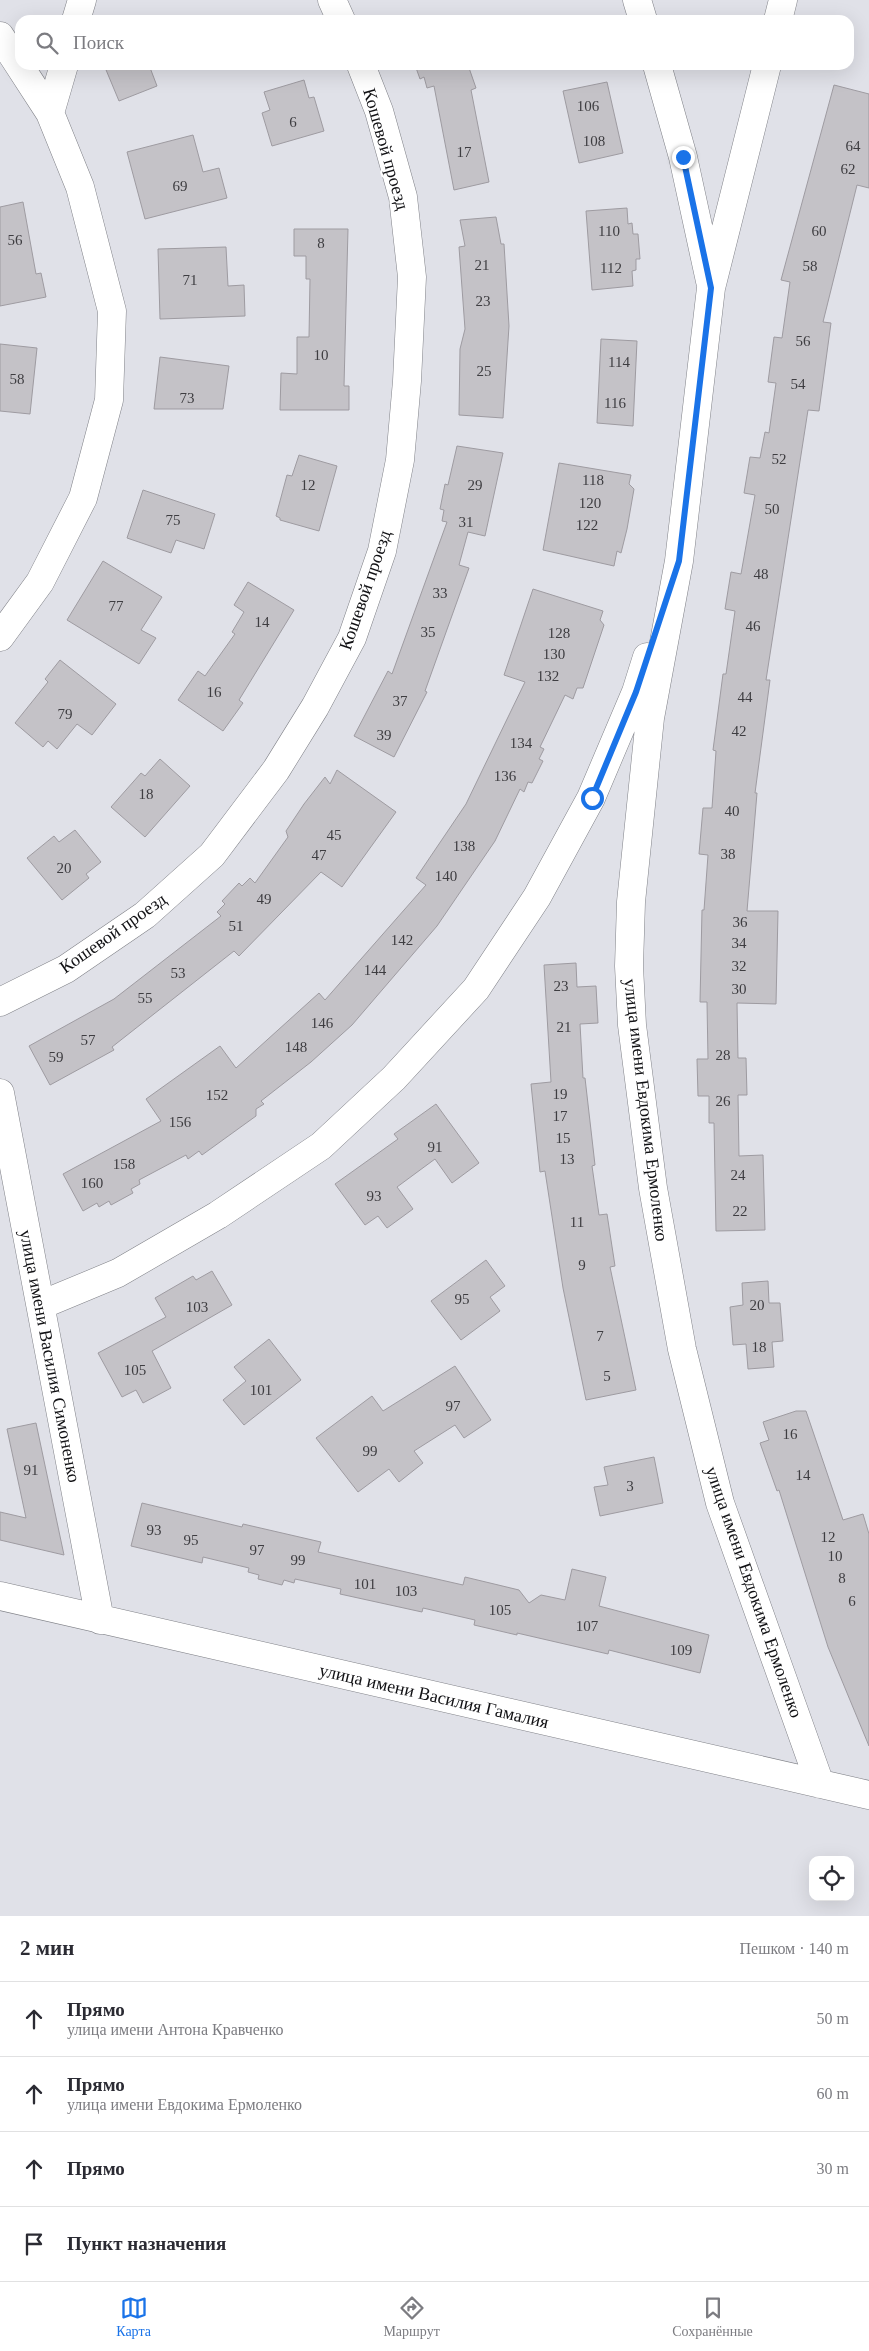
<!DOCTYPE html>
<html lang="ru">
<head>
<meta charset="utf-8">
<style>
  body { margin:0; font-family:Georgia,serif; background:#f2f2f3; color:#2b2b33 }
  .controls { position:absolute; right:15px; bottom:15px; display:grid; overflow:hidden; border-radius:10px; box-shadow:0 5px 20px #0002 }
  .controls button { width:45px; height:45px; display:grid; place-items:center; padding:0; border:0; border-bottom:1px solid #e1e1e2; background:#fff; color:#2b2b33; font:25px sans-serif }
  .stop { position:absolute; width:15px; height:15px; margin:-11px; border:4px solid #1a73e8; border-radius:50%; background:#fff }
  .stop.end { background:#1a73e8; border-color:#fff; box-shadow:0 1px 5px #0008 }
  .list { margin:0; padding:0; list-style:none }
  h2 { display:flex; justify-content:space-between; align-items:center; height:65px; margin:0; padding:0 20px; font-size:21px }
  h2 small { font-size:16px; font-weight:400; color:#7c7c81 }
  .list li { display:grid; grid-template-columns:32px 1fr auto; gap:15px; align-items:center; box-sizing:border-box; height:75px; padding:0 20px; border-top:1px solid #e1e1e2 }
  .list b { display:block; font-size:19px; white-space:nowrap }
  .list p { margin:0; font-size:16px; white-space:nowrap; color:#7c7c81 }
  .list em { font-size:16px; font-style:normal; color:#7c7c81 }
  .icon { flex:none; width:28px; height:28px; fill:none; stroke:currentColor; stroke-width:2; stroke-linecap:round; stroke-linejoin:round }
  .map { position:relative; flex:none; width:869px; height:1916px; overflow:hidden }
  .search { position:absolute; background:#fff; box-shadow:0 5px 20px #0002; left:15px; right:15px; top:15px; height:55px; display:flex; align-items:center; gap:12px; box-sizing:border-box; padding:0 18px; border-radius:15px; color:#7c7c81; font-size:19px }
  .sheet { height:365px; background:#fff }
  nav { display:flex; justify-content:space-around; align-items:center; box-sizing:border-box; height:70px; border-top:1px solid #e1e1e2; background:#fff; font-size:14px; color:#7c7c81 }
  nav a { display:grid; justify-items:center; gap:2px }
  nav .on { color:#1a73e8 }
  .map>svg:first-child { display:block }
  .building { fill:#c4c2c7; stroke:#9e9ba1 }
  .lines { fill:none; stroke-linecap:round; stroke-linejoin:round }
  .street-casing { stroke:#808288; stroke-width:29 }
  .street { stroke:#fff; stroke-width:28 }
  .route { stroke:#1a73e8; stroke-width:6 }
  .labels { text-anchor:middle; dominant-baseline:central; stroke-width:4; stroke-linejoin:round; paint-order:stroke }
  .number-label { font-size:15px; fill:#3e3d41 }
  .street-label { font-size:18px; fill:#111114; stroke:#fff }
</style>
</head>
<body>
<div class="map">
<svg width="869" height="1916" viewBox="0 0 869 1916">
  <rect width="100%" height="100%" fill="#e0e1e8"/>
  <!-- building -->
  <path class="building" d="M104,65h45l8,21 -38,15z
    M415,65h53l8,23 -5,2 18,92 -35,8 -20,-104 -7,2 -3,-11 -4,2z
    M304,80l5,18 5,-1 10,34 -52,15 -10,-33 8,-3 -6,-18z
    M607,82l16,71 -44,10 -16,-72z
    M834,85l35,9v94l-12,-3 -34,137 8,1 -12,88 -11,-1 -42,270h4l-15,113h2l-10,118h31l-2,93 -39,-1 1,55h8l1,37h-9l1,61 24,-1 2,75 -49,1 -2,-108h-5v-27h-11l-1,-37h11l-1,-57h-7l2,-92h2l4,-55 -9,-1 4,-46h9l4,-57 -3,-1 10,-76h3l9,-63 -10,-2 6,-37 10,2 14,-79 -11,-2 6,-36 10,1 5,-26 4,1 7,-50 -8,-1 6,-45 8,1 8,-56 -9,-2z
    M193,135l10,37 16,-4 8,30 -82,21 -18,-67z
    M23,202l13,72 5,-1 5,24 -46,9v-99z
    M627,208l1,16 4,-1 1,11h5l2,25h-4v11l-4,1 1,15 -41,4 -6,-79z
    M496,217l5,27h3l5,82 -6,92 -44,-3 1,-66 5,-20 -6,-82 6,-1 -5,-26z
    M294,229h54l-4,157h5v24h-69l1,-37 16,1v-37h12l1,-58h-4v-23h-12z
    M226,247l2,39 16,-1 1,31 -85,3 -2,-70z
    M601,339l36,2 -4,85 -36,-3z
    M0,344l37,4 -7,66 -30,-3z
    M160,357l69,9 -6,43h-69z
    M457,446l46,7 -18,83 -17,-4 -9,33 10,3 -44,123 2,1 -33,65 -40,-21 34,-65 4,3 55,-152 -5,-1 2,-11 -4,-1 5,-25 3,1z
    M299,455l38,11 -18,65 -39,-11v-2l-4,-2 11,-41 5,1z
    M559,463l72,12 -2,9 5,5 -7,40 -6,24 -4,-2 -3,15 -71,-16z
    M143,490l72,24 -11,35 -28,-9 -5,13 -44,-15z
    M103,561l59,36 -21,33 15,8 -17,26 -72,-44z
    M248,582l46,28 -55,90 4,3 -20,28 -45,-31 20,-29 7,5 30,-42 -3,-2 12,-20 -10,-7z
    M533,589l70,22 -3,9 4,5 -21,63h-6l-4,11 -8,-4 -25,52 4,2 -5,10 4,2 -11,22 -4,-1 -4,10 -4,-3 -25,52 -58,85 -85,99 -41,37 -50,39 3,3 -8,5v7l-54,39 -3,-4 -11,8 -2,-4 -47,25 1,4 -9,5 2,4 -22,12 -2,-4 -10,6 -2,-4 -14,8 -20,-37 98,-53 -15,-22 74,-53 16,22 83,-75 6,7 101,-115 -10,-7 50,-74 59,-122 -21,-7z
    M60,660l56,44 -24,31 -15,-11 -20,25 -9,-8 -5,6 -28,-24 33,-41 -3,-3z
    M160,759l30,27 -45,51 -34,-30 30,-34 4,3z
    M337,770l59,42 -54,75 -21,-15 -82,84 -5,-5 -122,96 2,3 -64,35 -21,-39 85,-47 107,-83 -4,-4 8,-8 -3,-3 17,-18 3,3 8,-8 5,5 33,-46 -2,-6 18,-27 21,-27 5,7z
    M75,830l26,32 -15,12 3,4 -27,22 -35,-42 27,-22 5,6z
    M576,963l1,24 19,-1 2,37 -18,1 3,54h2l10,87 -3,1 7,49 8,-1 8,52 -5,1 26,123 -50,10 -23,-112 -18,-117 -5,1 -9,-88 20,-2 -7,-117z
    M436,1104l43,59 -27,20 -17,-24 -38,28 16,22 -26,19 -9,-12 -13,9 -30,-41 63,-45 -4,-5z
    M486,1260l19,26 -15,11 10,14 -39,29 -30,-39z
    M212,1271l20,34 -80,46 19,37 -28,15 -7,-13 -14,7 -24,-44 68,-36 -11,-19 38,-22 3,4z
    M768,1281l1,22h11l3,38 -11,1 2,25 -26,2 -2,-25 -13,1 -3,-38 13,-2 -1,-22z
    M269,1339l32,41 -57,45 -21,-25 23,-19 -12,-14z
    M455,1366l36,54 -27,18 -9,-13 -41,26 9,12 -24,19 -10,-13 -31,23 -42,-54 56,-42 11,15z
    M796,1411h10l37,109 20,-6 6,20v212l-41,-99 -49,-157 -2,1 -17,-48 9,-3 -6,-18z
    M36,1423l28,132 -64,-15v-28l26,6 -19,-89z
    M654,1457l9,46 -63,13 -6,-29 14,-2 -4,-18z
    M142,1503l100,24 1,-3 78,18 -3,10 145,33 2,-8 54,13 10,13 12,-8 24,5 7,-31 34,8 -7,29 110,29 -9,38 -91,-23 -1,4 -91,-21v2l-43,-10 1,-5 -52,-12 -1,4 -82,-18 1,-5 -46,-10 -1,4 -10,-3 -2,5 -24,-6 1,-4 -11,-3 1,-4 -46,-11 -1,6 -71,-17z"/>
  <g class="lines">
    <defs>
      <path id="street" d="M332,0l9,20
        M637,0l6,20
        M76,20l6,-20
        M778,20l5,-20
        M0,36l50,77 30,74 32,124 -3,89 -26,98 -43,84 -40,55
        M657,65l26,92 27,124
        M767,65l-56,223 -32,273 -29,157 -19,184 -2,64 3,59 21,163 29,161 38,154 100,281
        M50,113l14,-48
        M0,1002l66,-33 79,-54 67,-60 64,-85 39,-63 37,-69 30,-87 18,-91 7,-79 5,-104 -9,-80 -24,-86 -18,-46
        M0,1093l100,527
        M41,1305l77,-32 100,-58 103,-69 73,-68 82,-89 61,-92 54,-99 45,-106 11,-35
        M0,1596l869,199"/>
    </defs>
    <!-- street casing -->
    <use href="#street" class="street-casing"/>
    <!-- street -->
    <use href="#street" class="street"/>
  </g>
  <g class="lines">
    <!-- route -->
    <path class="route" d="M592,798l44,-106 43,-131 32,-273 -28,-131"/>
  </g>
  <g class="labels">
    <!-- number labels -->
    <g class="number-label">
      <text x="588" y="106">106</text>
      <text x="293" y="122">6</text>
      <text x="594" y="141">108</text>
      <text x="853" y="146">64</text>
      <text x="464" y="152">17</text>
      <text x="848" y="169">62</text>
      <text x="180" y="186">69</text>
      <text x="609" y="231">110</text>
      <text x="819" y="231">60</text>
      <text x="15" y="240">56</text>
      <text x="321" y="243">8</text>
      <text x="482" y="265">21</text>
      <text x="810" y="266">58</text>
      <text x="611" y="268">112</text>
      <text x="190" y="280">71</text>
      <text x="483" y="301">23</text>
      <text x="803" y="341">56</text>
      <text x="321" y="355">10</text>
      <text x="619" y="362">114</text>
      <text x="484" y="371">25</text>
      <text x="17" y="379">58</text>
      <text x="798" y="384">54</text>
      <text x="187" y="398">73</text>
      <text x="615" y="403">116</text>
      <text x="779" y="459">52</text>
      <text x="593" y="480">118</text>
      <text x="308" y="485">12</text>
      <text x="475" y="485">29</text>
      <text x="590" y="503">120</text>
      <text x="772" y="509">50</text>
      <text x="173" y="520">75</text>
      <text x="466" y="522">31</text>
      <text x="587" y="525">122</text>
      <text x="761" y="574">48</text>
      <text x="440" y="593">33</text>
      <text x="116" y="606">77</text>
      <text x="262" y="622">14</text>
      <text x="753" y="626">46</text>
      <text x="428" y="632">35</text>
      <text x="559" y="633">128</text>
      <text x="554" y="654">130</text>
      <text x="548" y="676">132</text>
      <text x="214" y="692">16</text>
      <text x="745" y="697">44</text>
      <text x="400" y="701">37</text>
      <text x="65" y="714">79</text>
      <text x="739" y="731">42</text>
      <text x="384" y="735">39</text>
      <text x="521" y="743">134</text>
      <text x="505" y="776">136</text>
      <text x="146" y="794">18</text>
      <text x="732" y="811">40</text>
      <text x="334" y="835">45</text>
      <text x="464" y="846">138</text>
      <text x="728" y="854">38</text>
      <text x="319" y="855">47</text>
      <text x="64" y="868">20</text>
      <text x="446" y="876">140</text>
      <text x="264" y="899">49</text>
      <text x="740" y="922">36</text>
      <text x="236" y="926">51</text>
      <text x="402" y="940">142</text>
      <text x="739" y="943">34</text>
      <text x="739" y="966">32</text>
      <text x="375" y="970">144</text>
      <text x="178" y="973">53</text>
      <text x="561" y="986">23</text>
      <text x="739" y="989">30</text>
      <text x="145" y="998">55</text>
      <text x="322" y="1023">146</text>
      <text x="564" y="1027">21</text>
      <text x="88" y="1040">57</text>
      <text x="296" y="1047">148</text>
      <text x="723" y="1055">28</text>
      <text x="56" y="1057">59</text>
      <text x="560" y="1094">19</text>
      <text x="217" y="1095">152</text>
      <text x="723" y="1101">26</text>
      <text x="560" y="1116">17</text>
      <text x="180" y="1122">156</text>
      <text x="563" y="1138">15</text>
      <text x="435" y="1147">91</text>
      <text x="567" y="1159">13</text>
      <text x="124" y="1164">158</text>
      <text x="738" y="1175">24</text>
      <text x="92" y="1183">160</text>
      <text x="374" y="1196">93</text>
      <text x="740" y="1211">22</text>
      <text x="577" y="1222">11</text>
      <text x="582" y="1265">9</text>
      <text x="462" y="1299">95</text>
      <text x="757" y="1305">20</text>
      <text x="197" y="1307">103</text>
      <text x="600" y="1336">7</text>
      <text x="759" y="1347">18</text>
      <text x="135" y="1370">105</text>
      <text x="607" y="1376">5</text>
      <text x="261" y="1390">101</text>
      <text x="453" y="1406">97</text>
      <text x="790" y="1434">16</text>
      <text x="370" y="1451">99</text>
      <text x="31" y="1470">91</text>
      <text x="803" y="1475">14</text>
      <text x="630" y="1486">3</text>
      <text x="154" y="1530">93</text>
      <text x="828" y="1537">12</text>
      <text x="191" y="1540">95</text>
      <text x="257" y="1550">97</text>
      <text x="835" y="1556">10</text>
      <text x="298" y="1560">99</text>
      <text x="842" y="1578">8</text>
      <text x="365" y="1584">101</text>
      <text x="406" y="1591">103</text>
      <text x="852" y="1601">6</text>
      <text x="500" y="1610">105</text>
      <text x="587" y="1626">107</text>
      <text x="681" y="1650">109</text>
    </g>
    <!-- street labels -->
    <g class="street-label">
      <text transform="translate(386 149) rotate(74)">Кошевой проезд</text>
      <text transform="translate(365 590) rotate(-71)">Кошевой проезд</text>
      <text transform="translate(113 933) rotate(-35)">Кошевой проезд</text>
      <text transform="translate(646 1110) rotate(83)">улица имени Евдокима Ермоленко</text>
      <text transform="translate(50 1356) rotate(79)">улица имени Василия Симоненко</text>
      <text transform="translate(754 1592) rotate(71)">улица имени Евдокима Ермоленко</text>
      <text transform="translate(434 1696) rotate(13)">улица имени Василия Гамалия</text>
    </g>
  </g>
</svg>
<div class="controls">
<button><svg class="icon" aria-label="locate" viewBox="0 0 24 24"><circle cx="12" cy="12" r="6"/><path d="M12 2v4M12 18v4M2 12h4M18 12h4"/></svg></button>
</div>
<div class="stop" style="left:592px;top:798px"></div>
<div class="stop end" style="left:683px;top:157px"></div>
<div class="search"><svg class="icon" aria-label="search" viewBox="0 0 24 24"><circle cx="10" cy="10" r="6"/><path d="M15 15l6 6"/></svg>Поиск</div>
</div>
<section class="sheet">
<h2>2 мин<small>Пешком · 140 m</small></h2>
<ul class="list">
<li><svg class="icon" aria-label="ahead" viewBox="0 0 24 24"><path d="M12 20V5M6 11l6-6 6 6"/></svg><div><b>Прямо</b><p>улица имени Антона Кравченко</p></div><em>50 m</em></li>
<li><svg class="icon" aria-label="ahead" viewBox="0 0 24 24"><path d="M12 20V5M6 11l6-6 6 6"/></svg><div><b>Прямо</b><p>улица имени Евдокима Ермоленко</p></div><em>60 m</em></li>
<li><svg class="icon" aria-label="ahead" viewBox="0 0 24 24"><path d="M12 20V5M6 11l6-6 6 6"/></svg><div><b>Прямо</b></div><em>30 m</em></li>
<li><svg class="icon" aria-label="arrive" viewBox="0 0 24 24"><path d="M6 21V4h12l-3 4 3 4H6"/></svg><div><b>Пункт назначения</b></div></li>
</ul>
</section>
<nav>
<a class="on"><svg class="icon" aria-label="map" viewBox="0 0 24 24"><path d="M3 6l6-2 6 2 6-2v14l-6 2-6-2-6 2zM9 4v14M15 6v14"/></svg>Карта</a>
<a><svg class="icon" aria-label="directions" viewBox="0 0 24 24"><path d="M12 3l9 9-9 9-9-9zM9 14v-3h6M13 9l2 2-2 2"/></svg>Маршрут</a>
<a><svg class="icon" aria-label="saved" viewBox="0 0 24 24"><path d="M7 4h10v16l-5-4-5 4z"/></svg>Сохранённые</a>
</nav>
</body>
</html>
